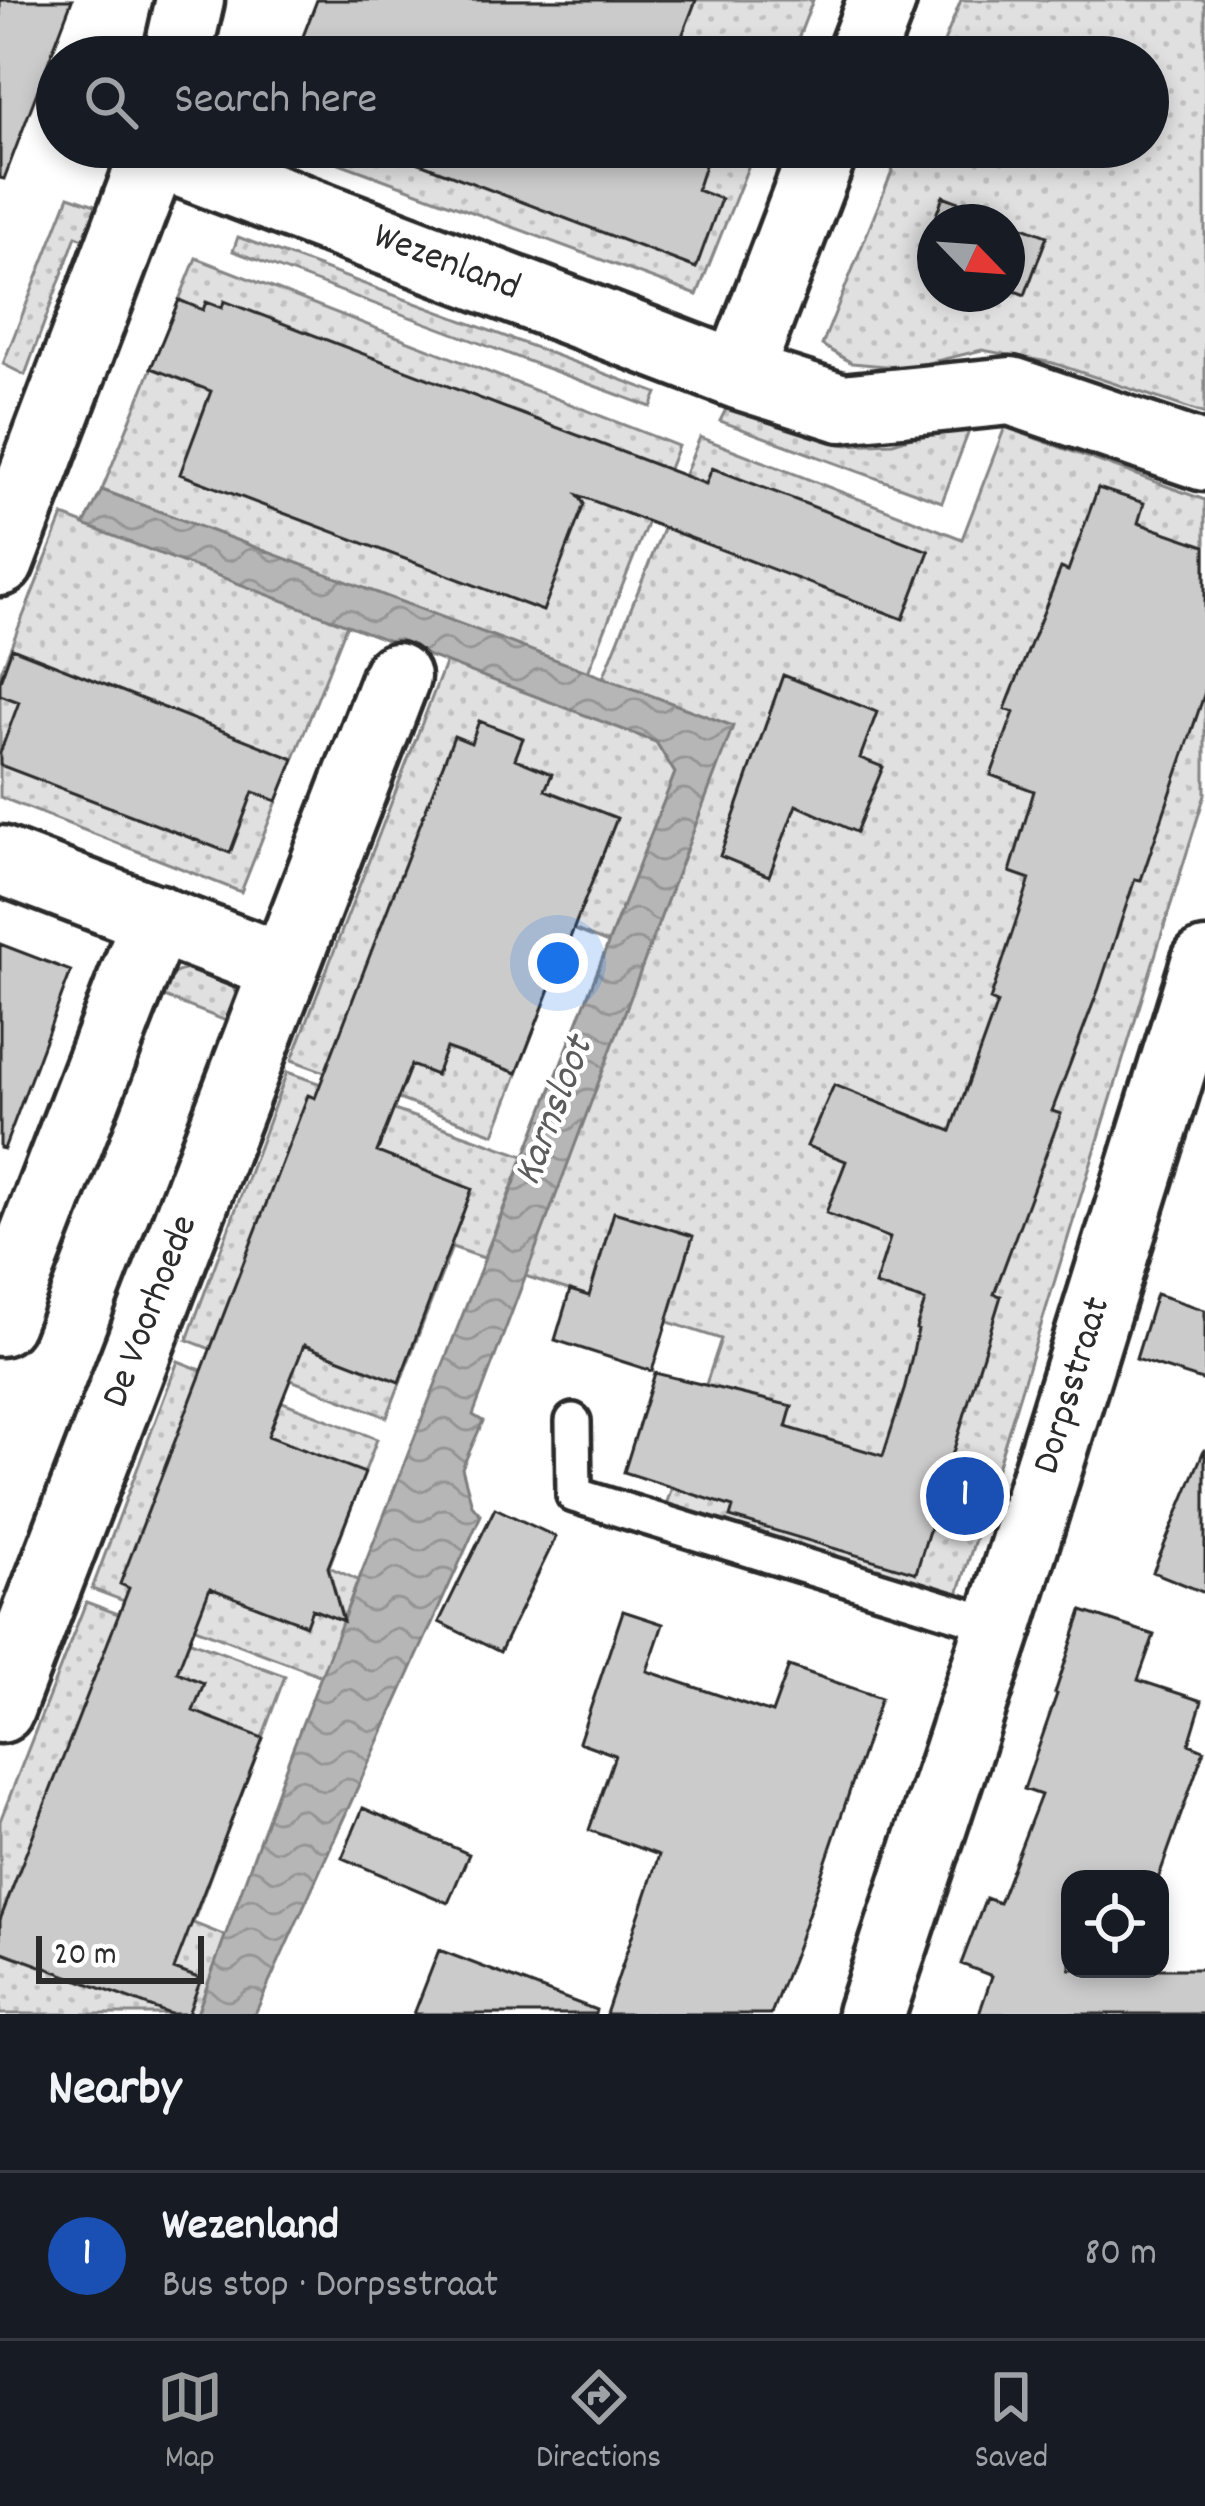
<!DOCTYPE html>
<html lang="en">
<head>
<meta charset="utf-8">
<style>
  body { margin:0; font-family:Dekko,sans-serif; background:#242831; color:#f1f3f6 }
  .controls { position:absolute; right:36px; bottom:36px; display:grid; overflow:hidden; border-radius:24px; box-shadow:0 6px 18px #0003 }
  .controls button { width:108px; height:108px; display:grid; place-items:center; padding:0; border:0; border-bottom:3px solid #363941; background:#171b24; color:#f1f3f6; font:60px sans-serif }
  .compass { position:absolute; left:917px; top:204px; width:108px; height:108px; border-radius:50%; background:#171b24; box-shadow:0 6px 18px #0003; rotate:115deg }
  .scale { position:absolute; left:36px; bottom:30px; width:168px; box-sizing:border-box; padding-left:12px; border:6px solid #2b2b2b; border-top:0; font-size:33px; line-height:42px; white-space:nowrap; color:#2b2b2b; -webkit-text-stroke:9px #fff; paint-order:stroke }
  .you { position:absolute; left:558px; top:963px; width:42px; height:42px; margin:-30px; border:9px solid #fff; border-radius:50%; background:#1a73e8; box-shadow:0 0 0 18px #1a73e833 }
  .badge { display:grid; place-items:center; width:78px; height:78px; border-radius:50%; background:#98999b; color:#fff; font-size:39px; font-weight:700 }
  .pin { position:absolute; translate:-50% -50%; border:6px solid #fff; box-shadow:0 3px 12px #0006 }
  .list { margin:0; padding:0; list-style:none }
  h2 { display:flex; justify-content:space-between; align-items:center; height:156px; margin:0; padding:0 48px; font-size:51px }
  h2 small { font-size:39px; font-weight:400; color:#9ea1a6 }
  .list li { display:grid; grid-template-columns:78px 1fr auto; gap:36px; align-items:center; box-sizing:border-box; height:168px; padding:0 48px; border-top:3px solid #363941 }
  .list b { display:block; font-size:45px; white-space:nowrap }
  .list p { margin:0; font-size:39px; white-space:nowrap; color:#9ea1a6 }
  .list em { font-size:39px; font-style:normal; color:#9ea1a6 }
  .icon { flex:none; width:66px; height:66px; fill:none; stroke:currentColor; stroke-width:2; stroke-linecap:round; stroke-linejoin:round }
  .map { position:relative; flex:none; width:1205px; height:2014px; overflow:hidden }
  .search { position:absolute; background:#171b24; box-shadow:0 6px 18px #0003; left:36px; right:36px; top:36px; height:132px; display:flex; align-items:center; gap:30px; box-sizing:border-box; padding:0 42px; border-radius:66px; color:#9ea1a6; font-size:45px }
  .sheet { height:324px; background:#171b24 }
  nav { display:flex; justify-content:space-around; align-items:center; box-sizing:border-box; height:168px; border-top:3px solid #363941; background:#171b24; font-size:33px; color:#9ea1a6 }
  nav a { display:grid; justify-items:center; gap:6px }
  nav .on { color:#98999b }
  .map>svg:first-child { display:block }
  .grass { fill:url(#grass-dots); stroke:#868686; stroke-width:3; fill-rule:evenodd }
  .water { fill:url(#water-waves); stroke:#7e7e7e; stroke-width:3 }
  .building { fill:#cbcbcb; stroke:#2b2b2b; stroke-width:3 }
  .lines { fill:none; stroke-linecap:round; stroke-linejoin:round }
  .service-casing { stroke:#2b2b2b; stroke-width:42 }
  .minor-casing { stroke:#2b2b2b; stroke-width:75 }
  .tertiary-casing { stroke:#2b2b2b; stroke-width:75 }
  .service { stroke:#fff; stroke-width:33 }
  .minor { stroke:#fff; stroke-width:66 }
  .tertiary { stroke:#fff; stroke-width:66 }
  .labels { text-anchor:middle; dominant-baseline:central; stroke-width:9; stroke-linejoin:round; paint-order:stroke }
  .street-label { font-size:39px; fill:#2b2b2b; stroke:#fff }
  .water-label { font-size:42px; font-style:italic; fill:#5c5c5c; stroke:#fff }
</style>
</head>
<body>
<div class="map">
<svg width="1205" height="2014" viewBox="0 0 1205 2014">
  <defs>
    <pattern id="grass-dots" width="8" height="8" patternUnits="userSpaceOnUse" patternTransform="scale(3)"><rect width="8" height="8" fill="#e0e0e0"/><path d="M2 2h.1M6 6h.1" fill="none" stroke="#c0c0c0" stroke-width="1.8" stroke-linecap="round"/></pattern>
    <pattern id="water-waves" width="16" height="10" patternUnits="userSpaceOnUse" patternTransform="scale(3)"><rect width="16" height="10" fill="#b6b6b6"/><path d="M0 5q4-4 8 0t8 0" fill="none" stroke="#949494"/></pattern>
  </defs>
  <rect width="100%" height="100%" fill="#fff"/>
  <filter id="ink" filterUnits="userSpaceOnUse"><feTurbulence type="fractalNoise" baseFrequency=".00833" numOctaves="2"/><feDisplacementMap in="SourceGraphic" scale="24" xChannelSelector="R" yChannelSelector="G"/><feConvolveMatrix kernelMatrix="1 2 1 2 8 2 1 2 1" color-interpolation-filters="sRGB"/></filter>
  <g filter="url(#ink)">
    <!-- grass -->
    <path class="grass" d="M476,0h337l-22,57h-165z
      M961,0h244v414l-152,-51 -71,-13 -75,18 -55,-5 -30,-18 80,-198h246v-90h-210zM935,222h72v72h-72z
      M296,147h460l-59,148z
      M69,196l32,11 -9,35 -16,-6 -51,139 -22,-11z
      M238,237l419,156 -6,14 -418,-156z
      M196,258l482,188 -90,226 -486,-182z
      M729,403l118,42 46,-2 40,-13 39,-7 -30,79 -222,-81z
      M1005,427l200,73v294l-250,810 -292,-90 58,-175 -196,-63 207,-549 -129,-49 97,-241 262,102z
      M63,516l284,108 -106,268 -241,-95v-123z
      M446,661l210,81 19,31 -67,170 -35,-14 -79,205 -202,-74z
      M200,966c32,13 43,22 34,58l-80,-31c10,-19 26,-23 46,-27z
      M287,1072l237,84 -40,102 -32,-11 -65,170 -200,-77z
      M178,1361l199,78 -48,128 29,13 -36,96 -230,-87z
      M86,1602l199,74 -92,247 33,13 -29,78h-197v-193z"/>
    <!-- water -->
    <path class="water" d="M102,490l631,236 -260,689 10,6 -21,47 10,37 9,10 -226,499h-58l95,-264 383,-977 -19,-31 -572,-217z"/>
    <!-- building -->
    <path class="building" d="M0,0h72l-68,179 -4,-1z
      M317,0h379l-22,57h-379z
      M389,147h322l-14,43 24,9 -25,69 -308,-117z
      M943,196l104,40 -22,59 -18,-7v-66h-72v39l-14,-5z
      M179,300l24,10 3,-8 16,6 2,-7 482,183 6,-16 217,83 -26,68 -325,-124 6,9 -41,107 -363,-137 31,-83 -60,-23z
      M1098,488l46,15 -6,20 67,23v146l-64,188 -6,-1 -36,109 -47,123 9,3 -67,180 7,2 -85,277 -186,-56 3,-10 -109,-35 31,-99 137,33 -6,21 97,29 21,-66 14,-60 -2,-1 9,-28 -50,-16 15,-47 -64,-25 20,-52 -39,-15 27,-61 117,46 46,-128 -7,-3 40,-121 -20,-7 24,-81 -43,-16 23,-63 -9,-3 56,-141 7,3z
      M12,648l282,111 -17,42 -24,-9 -23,61 -230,-88v-12l19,-51 -19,-7v-14z
      M783,675l94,37 -17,46 23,9 -27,65 -60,-27 -27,71 -49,-20z
      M479,721l44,17 -8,21 37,15 -7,16 72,28 -100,255 -71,-25 -10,27 -25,-10 -34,87 95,37 -73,193 -95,-37 -36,91 97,37 -37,94 15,54 -31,-12 -6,16 -96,-37 -33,84 27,11 -11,28 70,27 -89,231 27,10 -13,35h-18l-170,-63v-31l129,-332 -9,-4 188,-489 7,3 139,-362 17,7z
      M0,944l71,27 -67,178 -4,-1z
      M614,1212l79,24 -41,135 -97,-31 15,-50 19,6z
      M1156,1294l49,16v71l-69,-22z
      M1204,1450h1v143l-52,-21z
      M495,1508l61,29 -56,115 -61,-30z
      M623,1611l40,13 -16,47 125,42 17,-47 92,32 -83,246 -27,70h-165l53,-159 -70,-25 26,-75 -36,-13z
      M1082,1611l72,24 -16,45 64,21 -13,43 15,6 -46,129h-88v90h135v45h-226l13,-38 -31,-12 25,-66 13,5 42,-108 -17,-6 33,-95 -2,-1z
      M363,1808l106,46 -21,49 -106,-45z
      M439,1950l157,60 -1,4h-181z"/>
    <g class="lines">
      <defs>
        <path id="service" d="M573,1421l1,74 425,131"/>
        <path id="minor" d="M177,57l13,-57
          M860,57l22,-57
          M155,153l583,222 104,33 169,-17 194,66
          M738,375l87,-228
          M0,562l157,-415
          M0,860l284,108
          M0,1322l156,-404
          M0,1709l396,-1032"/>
        <path id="tertiary" d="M871,2014l128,-388 206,-663"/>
      </defs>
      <!-- service casing -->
      <use href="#service" class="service-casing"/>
      <!-- minor casing -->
      <use href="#minor" class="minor-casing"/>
      <!-- tertiary casing -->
      <use href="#tertiary" class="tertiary-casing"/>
      <!-- service -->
      <use href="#service" class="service"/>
      <!-- minor -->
      <use href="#minor" class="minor"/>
      <!-- tertiary -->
      <use href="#tertiary" class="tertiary"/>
    </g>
  </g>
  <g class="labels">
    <!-- street labels -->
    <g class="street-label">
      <text transform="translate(446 264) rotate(21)">Wezenland</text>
      <text transform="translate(152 1312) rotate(-69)">De Voorhoede</text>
      <text transform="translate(1074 1386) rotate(-73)">Dorpsstraat</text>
    </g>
    <!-- water labels -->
    <g class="water-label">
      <text transform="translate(556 1112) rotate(-69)">Karnsloot</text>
    </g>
  </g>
</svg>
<div class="controls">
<button><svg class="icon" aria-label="locate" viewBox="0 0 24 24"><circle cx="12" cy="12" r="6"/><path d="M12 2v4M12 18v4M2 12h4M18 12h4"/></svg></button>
</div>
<svg class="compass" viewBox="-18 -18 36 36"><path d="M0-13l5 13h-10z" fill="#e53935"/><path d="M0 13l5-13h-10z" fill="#9ea1a6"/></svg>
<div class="scale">20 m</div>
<div class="you"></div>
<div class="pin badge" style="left:965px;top:1496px;background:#1a4fb4">1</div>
<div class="search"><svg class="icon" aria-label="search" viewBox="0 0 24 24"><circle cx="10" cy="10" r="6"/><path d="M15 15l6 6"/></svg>Search here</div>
</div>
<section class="sheet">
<h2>Nearby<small></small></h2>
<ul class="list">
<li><span class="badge" style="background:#1a4fb4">1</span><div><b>Wezenland</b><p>Bus stop · Dorpsstraat</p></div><em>80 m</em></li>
</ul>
</section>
<nav>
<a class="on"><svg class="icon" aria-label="map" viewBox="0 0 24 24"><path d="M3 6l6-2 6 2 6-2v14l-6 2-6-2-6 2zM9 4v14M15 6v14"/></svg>Map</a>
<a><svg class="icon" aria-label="directions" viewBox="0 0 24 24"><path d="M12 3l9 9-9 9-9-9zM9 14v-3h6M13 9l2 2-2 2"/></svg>Directions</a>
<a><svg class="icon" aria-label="saved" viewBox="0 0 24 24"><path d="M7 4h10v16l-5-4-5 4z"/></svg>Saved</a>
</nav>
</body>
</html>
